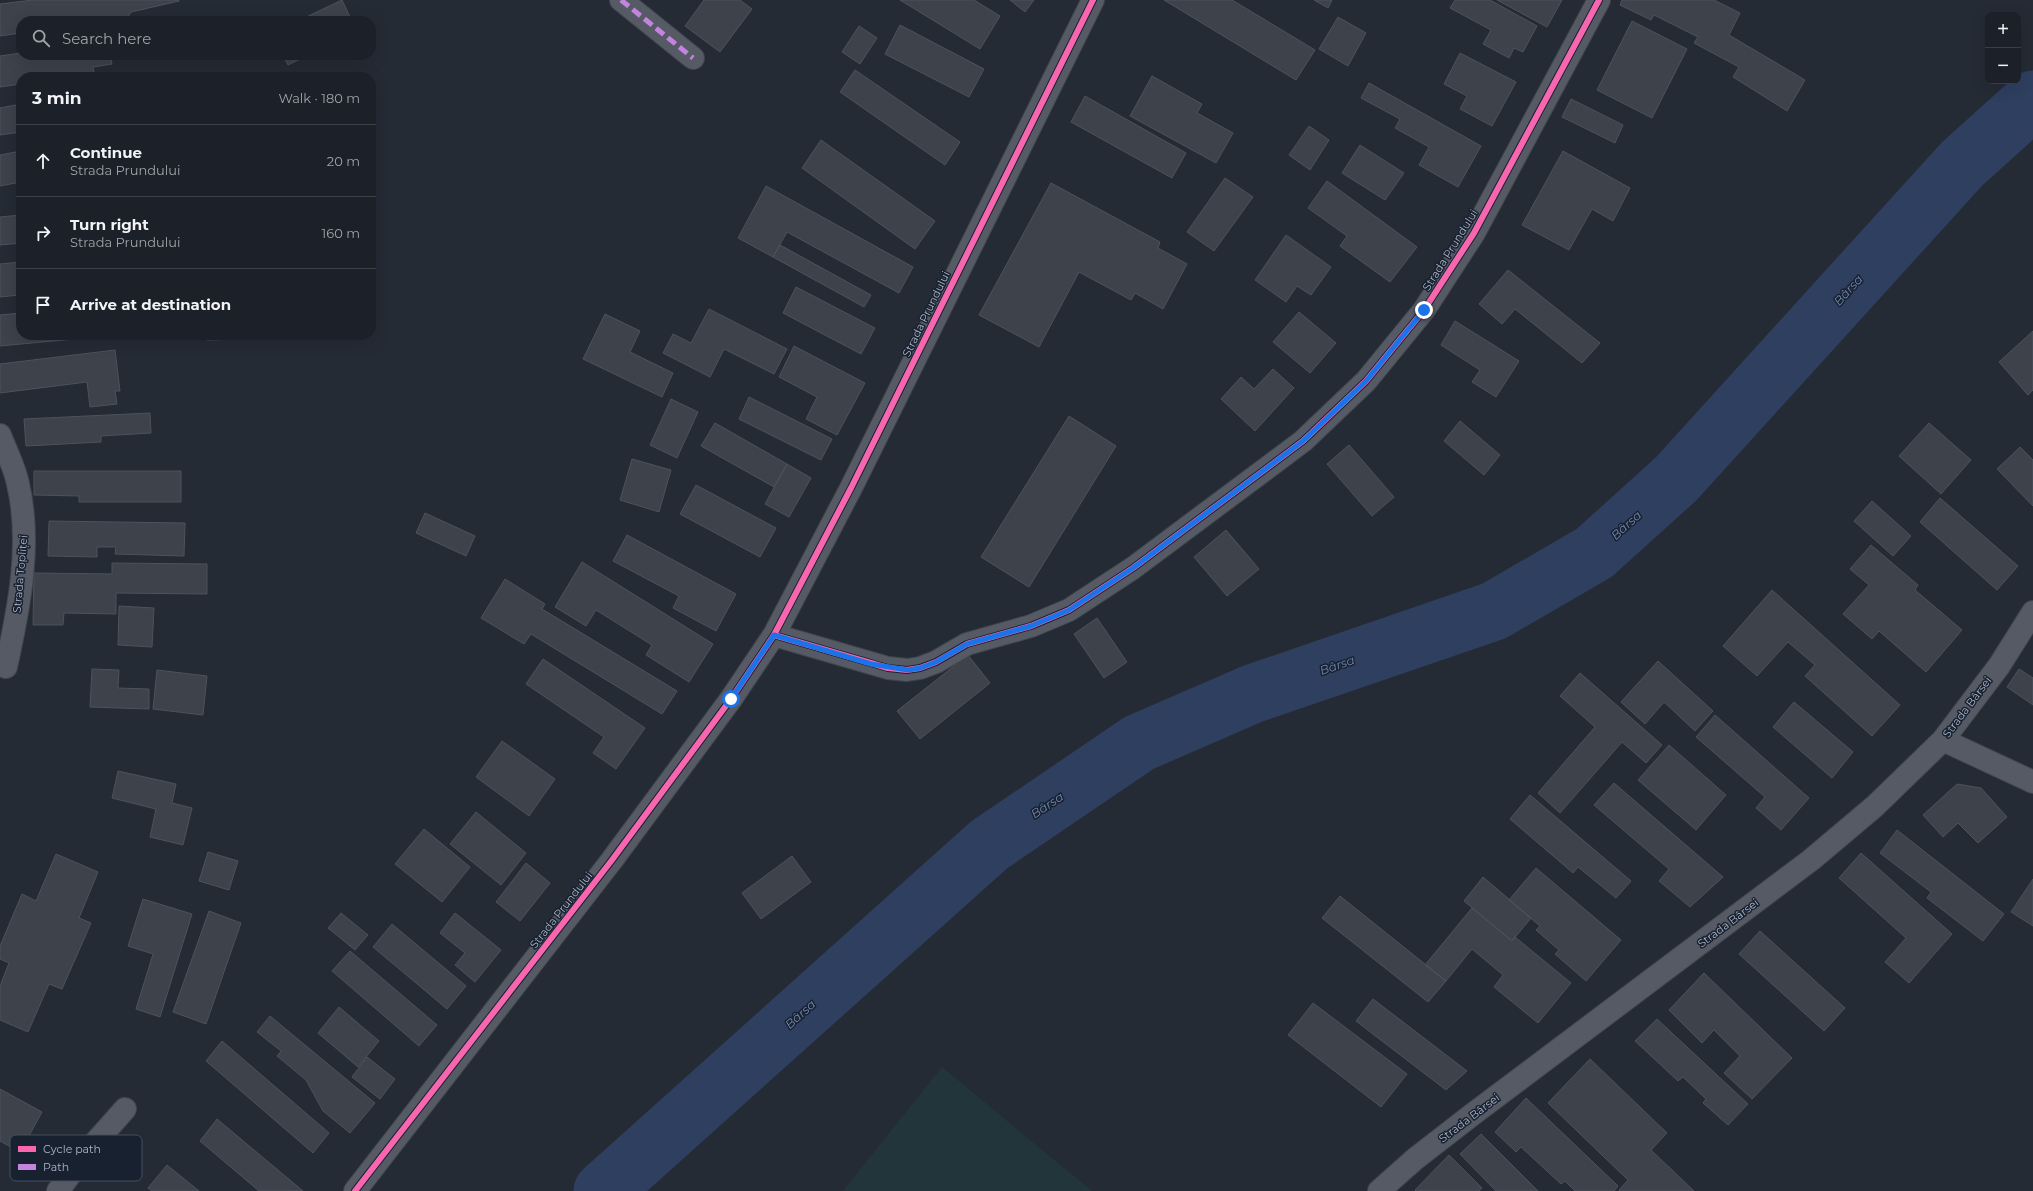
<!DOCTYPE html>
<html lang="en">
<head>
<meta charset="utf-8">
<style>
  body { margin:0; font-family:Montserrat,sans-serif; background:#252830; color:#f1f3f6 }
  .controls { position:absolute; right:12px; top:12px; display:grid; overflow:hidden; border-radius:8px; box-shadow:0 4px 16px #0002 }
  .controls button { width:36px; height:36px; display:grid; place-items:center; padding:0; border:0; border-bottom:1px solid #3a3e45; background:#1c2028; color:#f1f3f6; font:20px sans-serif }
  .stop { position:absolute; width:12px; height:12px; margin:-9px; border:3px solid #1a73e8; border-radius:50%; background:#fff }
  .stop.end { background:#1a73e8; border-color:#fff; box-shadow:0 1px 4px #0008 }
  .list { margin:0; padding:0; list-style:none }
  h2 { display:flex; justify-content:space-between; align-items:center; height:52px; margin:0; padding:0 16px; font-size:17px }
  h2 small { font-size:13px; font-weight:400; color:#a0a3a8 }
  .list li { display:grid; grid-template-columns:26px 1fr auto; gap:12px; align-items:center; box-sizing:border-box; height:72px; padding:0 16px; border-top:1px solid #3a3e45 }
  .list b { display:block; font-size:15px; white-space:nowrap }
  .list p { margin:0; font-size:13px; white-space:nowrap; color:#a0a3a8 }
  .list em { font-size:13px; font-style:normal; color:#a0a3a8 }
  .icon { flex:none; width:22px; height:22px; fill:none; stroke:currentColor; stroke-width:2; stroke-linecap:round; stroke-linejoin:round }
  .map { position:relative; flex:none; width:2033px; height:1191px; overflow:hidden }
  .search { position:absolute; background:#1c2028; box-shadow:0 4px 16px #0002; left:16px; top:16px; width:360px; height:44px; display:flex; align-items:center; gap:10px; box-sizing:border-box; padding:0 14px; border-radius:16px; color:#a0a3a8; font-size:15px }
  .panel { position:absolute; background:#1c2028; box-shadow:0 4px 16px #0002; left:16px; top:72px; width:360px; height:268px; border-radius:16px }
  .map>svg:first-child { display:block }
  .green { fill:#22353b }
  .lines { fill:none; stroke-linecap:round; stroke-linejoin:round }
  .river { stroke:#2e3f5f; stroke-width:59 }
  .building { fill:#3d424b; stroke:#4c535d }
  .minor-casing { stroke:#41464e; stroke-width:24 }
  .minor { stroke:#555a64; stroke-width:22 }
  .quiet { stroke:#c483df; stroke-width:5; stroke-dasharray:10 5; stroke-linecap:butt }
  .cycleway-casing { stroke:#182130; stroke-width:8 }
  .cycleway { stroke:#f766af; stroke-width:6 }
  .route { stroke:#1a73e8; stroke-width:5 }
  .labels { text-anchor:middle; dominant-baseline:central; stroke-width:3; stroke-linejoin:round; paint-order:stroke }
  .street-label { font-size:11px; fill:#adb6c8; stroke:#182130 }
  .water-label { font-size:12px; font-style:italic; fill:#728ab3; stroke:#182130 }
  .key { fill:#182130; stroke:#454e5e; stroke-width:1 }
  .key-label { font-size:11px; fill:#adb6c8 }
</style>
</head>
<body>
<div class="map">
<svg width="2033" height="1191" viewBox="0 0 2033 1191">
  <rect width="100%" height="100%" fill="#252b35"/>
  <!-- green -->
  <path class="green" d="M942,1067l150,124h-249z"/>
  <g class="lines">
    <!-- river -->
    <path class="river" d="M603,1191l386,-346 150,-102 113,-49 242,-83 100,-58 82,-74 286,-315 71,-64"/>
  </g>
  <!-- building -->
  <path class="building" d="M33,0h146v1l-48,11 -3,5 -26,4h-81v12l-21,3v-32z
    M342,0l10,21h-54z
    M704,0h36l12,9 -32,43 -35,-26z
    M900,0h74l26,16 -20,33z
    M1010,0h24l-9,12z
    M1164,0h68l83,50 -19,30z
    M1314,0h18l-4,8z
    M1455,0h35l47,26 -14,26 -9,-4 -5,10 -26,-14 8,-14 -41,-22z
    M1497,0h65l-15,27z
    M1622,0h92l26,13 -11,22 76,45 -18,31 -54,-34 6,-10 -45,-24 4,-6 -44,-22 -3,5 -31,-15z
    M1338,17l28,16 -18,33 -29,-17z
    M1632,21l55,28 -35,69 -55,-28z
    M900,25l84,44 -15,28 -84,-43z
    M859,26l18,12 -17,26 -18,-12z
    M21,53v2h89l2,9 -19,3 1,6 -29,4h-44v7l-21,3v-31z
    M1460,53l56,29 -24,44 -32,-17 7,-13 -23,-12z
    M283,55h25l-20,10z
    M855,70l105,72 -15,23 -105,-73z
    M1152,76l50,28 -5,9 36,20 -17,30 -86,-47z
    M1369,83l112,63 -23,41 -39,-22 10,-18 -34,-19 5,-9 -39,-21z
    M1085,96l101,57 -14,25 -101,-56z
    M1571,99l52,26 -8,18 -53,-26z
    M21,104v28l-21,3v-27z
    M1309,126l20,14 -19,30 -21,-15z
    M821,140l114,81 -20,28 -113,-81z
    M1360,145l44,28 -19,27 -43,-27z
    M21,151v31l-21,4v-31z
    M1563,151l67,37 -17,33 -21,-12 -23,41 -47,-25z
    M1225,178l28,19 -39,54 -27,-19z
    M1327,181l90,66 -27,35 -50,-36 7,-10 -39,-28z
    M1051,183l109,59 -2,6 29,16 -24,45 -28,-16 -4,7 -52,-28 -40,75 -60,-32z
    M766,186l147,81 -14,26 -112,-61 -14,25 -35,-19z
    M21,215v28l-21,2v-28z
    M1286,235l45,32 -20,28 -14,-9 -11,16 -31,-22z
    M780,245l91,50 -7,12 -91,-50z
    M21,262l-1,33 -20,2v-33z
    M1508,270l92,73 -18,20 -67,-54 -13,15 -23,-20z
    M796,287l79,41 -14,26 -78,-41z
    M709,309l78,40 -13,25 -50,-25 -14,28 -47,-24 10,-19 18,9z
    M1299,312l37,31 -26,30 -37,-31z
    M21,313v22h64v3l-85,8v-31z
    M605,314l35,17 -10,21 43,21 -11,24 -79,-38z
    M1455,321l64,40 -23,36 -24,-15 8,-12 -39,-25z
    M2033,331v59l-5,5 -29,-33z
    M207,335h34v4l-34,1z
    M794,346l71,37 -28,52 -31,-16 11,-22 -38,-20z
    M115,350l5,41h-5l2,13 -27,3 -3,-25 -87,11v-29z
    M1273,369l21,19 -39,43 -34,-32 20,-22 13,12z
    M749,397l83,42 -11,21 -82,-41z
    M671,399l27,13 -21,46 -27,-13z
    M150,413l1,20 -50,3v6l-75,4 -2,-27z
    M1069,416l47,30 -87,141 -48,-30z
    M1460,421l40,34 -16,20 -40,-34z
    M715,423l72,41 -13,23 -73,-41z
    M1929,423l42,37 -30,34 -42,-38z
    M1349,445l45,52 -22,19 -45,-52z
    M2020,447l13,13v46l-36,-37z
    M632,459l39,11 -12,42 -39,-12z
    M787,464l24,14 -22,39 -24,-13z
    M34,471h147v31h-102v-6l-45,-1z
    M696,485l80,43 -16,29 -80,-43z
    M1940,498l78,68 -21,24 -77,-68z
    M1872,501l39,35 -18,20 -39,-35z
    M425,513l50,23 -9,20 -50,-23z
    M49,521l136,2 -1,33 -69,-2 1,-7h-19v10l-49,-1z
    M1226,530l33,39 -32,27 -33,-39z
    M627,535l109,59 -20,37 -43,-23 6,-12 -66,-35z
    M1871,545l47,40 -3,5 47,40 -36,42 -47,-41 -7,8 -29,-25 26,-29 -19,-16z
    M582,562l131,82 -24,38 -43,-27 6,-10 -56,-35 -10,16 -31,-19z
    M112,563l95,1v30l-91,-1v21l-52,-1 -1,12h-30l1,-52 78,1z
    M505,579l40,25 -3,5 135,82 -15,23 -131,-80 -7,10 -43,-26z
    M1772,590l128,115 -28,31 -67,-60 10,-11 -27,-23 -31,34 -34,-30z
    M119,606l35,2 -2,39 -34,-2z
    M1097,618l30,44 -23,16 -30,-44z
    M968,655l22,28 -70,56 -23,-28z
    M543,659l102,69 -29,41 -23,-16 11,-16 -78,-53z
    M1658,661l55,50 -18,20 -31,-29 -19,22 -24,-22z
    M92,669l27,1 -1,18 31,1v20l-59,-2z
    M2019,669l14,9v27l-26,-18z
    M157,670l50,6 -4,39 -50,-6z
    M1580,673l82,72 -16,18 -24,-21 -62,71 -22,-20 57,-66 -35,-31z
    M1794,702l59,50 -21,26 -59,-51z
    M1715,715l94,83 -28,32 -25,-22 9,-11 -69,-60z
    M502,741l53,38 -26,37 -53,-39z
    M1669,745l57,50 -30,35 -58,-50z
    M118,771l58,13 -4,19 20,5 -9,37 -33,-8 6,-28 -44,-11z
    M1614,783l109,94 -33,30 -31,-26 10,-12 -75,-64z
    M1957,784l24,4 26,29 -29,26 -20,-20 -15,14 -20,-22z
    M1530,795l101,86 -15,17 -38,-31 -5,6 -63,-54z
    M476,812l50,41 -25,32 -51,-41z
    M424,829l46,38 -28,35 -47,-38z
    M1897,830l107,84 -21,27 -56,-43 4,-6 -51,-39z
    M208,852l30,9 -9,29 -30,-9z
    M1861,853l91,81 -43,49 -24,-21 21,-24 -67,-60z
    M56,854l42,18 -19,46 12,5 -29,66 -13,-5 -21,48 -28,-12v-34l9,-23 -9,-4v-13l22,-52 14,7z
    M792,856l19,26 -50,37 -19,-26z
    M526,863l24,20 -30,38 -24,-19z
    M1536,868l85,72 -35,41 -31,-27 4,-4 -23,-20 4,-4 -31,-26z
    M1483,877l48,41 -19,23 -48,-40z
    M2033,879v47l-22,-14z
    M1340,896l106,85 -18,21 -106,-84z
    M143,899l49,15 -32,103 -24,-8 17,-55 -25,-8z
    M1472,908l40,33 3,-4 56,46 -33,40 -44,-36 9,-12 -31,-26 -26,32 -21,-16z
    M209,911l32,12 -35,101 -33,-12z
    M341,913l27,22 -13,15 -27,-22z
    M455,913l46,37 -26,32 -20,-17 10,-12 -25,-20z
    M392,924l74,62 -19,23 -74,-62z
    M1760,931l85,77 -21,23 -85,-77z
    M350,951l87,74 -18,21 -87,-75z
    M1704,973l88,85 -40,41 -28,-26 16,-17 -26,-26 -12,13 -33,-33z
    M1373,999l94,72 -21,19 -90,-69z
    M1313,1003l94,71 -26,33 -93,-72z
    M339,1007l40,34 -21,26 -40,-34z
    M270,1016l105,87 -25,30 -27,-22 -17,-31 -29,-24 4,-5 -24,-19z
    M1657,1019l91,85 -20,21 -25,-22 3,-4 -23,-22 -5,4 -43,-40z
    M222,1041l107,92 -16,20 -107,-92z
    M367,1057l28,22 -15,20 -28,-22z
    M1590,1059l77,74 -16,17 43,41h-74l-1,-1 9,-10 -80,-77z
    M0,1089l42,23 -22,40 -20,-11z
    M1526,1098l92,88 -4,5h-39l-10,-10 -4,3 -40,-37 -5,5 -21,-20z
    M217,1119l86,72h-44l-59,-50z
    M1481,1134l57,57h-42l-36,-37z
    M1449,1155l33,33 -3,3h-63l-1,-1z
    M167,1165l32,26h-47l-4,-3z"/>
  <g class="lines">
    <defs>
      <path id="minor" d="M621,0l72,58
        M0,435c6,16 15,33 18,49 14,60 1,124 -12,183
        M774,635l114,33 19,2 13,-2 16,-6 31,-18 64,-18 38,-16 64,-42 170,-127 63,-60 58,-71 50,-77 125,-233
        M1943,740l90,42
        M58,1191l27,-37 40,-45
        M355,1191l257,-331 119,-161 43,-64 77,-147 242,-488
        M1379,1191l36,-32 58,-45 338,-254 64,-54 68,-66 56,-74 34,-54"/>
    </defs>
    <!-- minor casing -->
    <use href="#minor" class="minor-casing"/>
    <!-- minor -->
    <use href="#minor" class="minor"/>
    <!-- quiet -->
    <path class="quiet" d="M621,0l72,58"/>
    <defs>
      <path id="cycleway" d="M774,635l114,33 19,2 13,-2 16,-6 31,-18 64,-18 38,-16 64,-42 170,-127 63,-60 58,-71 50,-77 125,-233
        M355,1191l257,-331 119,-161 43,-64 77,-147 242,-488"/>
    </defs>
    <!-- cycleway casing -->
    <use href="#cycleway" class="cycleway-casing"/>
    <!-- cycleway -->
    <use href="#cycleway" class="cycleway"/>
  </g>
  <g class="lines">
    <!-- route -->
    <path class="route" d="M731,699l43,-64 97,29 37,6 12,-2 16,-6 31,-18 64,-18 38,-16 64,-42 170,-127 63,-60 58,-71"/>
  </g>
  <g class="labels">
    <!-- street labels -->
    <g class="street-label">
      <text transform="translate(1450 250) rotate(-58)">Strada Prundului</text>
      <text transform="translate(926 314) rotate(-64)">Strada Prundului</text>
      <text transform="translate(20 574) rotate(-85)">Strada Topliței</text>
      <text transform="translate(1967 707) rotate(-53)">Strada Bârsei</text>
      <text transform="translate(561 910) rotate(-52)">Strada Prundului</text>
      <text transform="translate(1728 923) rotate(-37)">Strada Bârsei</text>
      <text transform="translate(1469 1118) rotate(-37)">Strada Bârsei</text>
    </g>
    <!-- water labels -->
    <g class="water-label">
      <text transform="translate(1848 290) rotate(-48)">Bârsa</text>
      <text transform="translate(1626 525) rotate(-42)">Bârsa</text>
      <text transform="translate(1337 665) rotate(-19)">Bârsa</text>
      <text transform="translate(1047 805) rotate(-34)">Bârsa</text>
      <text transform="translate(800 1014) rotate(-42)">Bârsa</text>
    </g>
  </g>
  <!-- legend -->
  <rect x="10" y="1135" width="132" height="46" rx="6" class="key"/>
  <rect x="18" y="1146" width="18" height="6" fill="#f766af"/>
  <rect x="18" y="1164" width="18" height="6" fill="#c483df"/>
  <g class="key-label">
    <text x="43" y="1153">Cycle path</text>
    <text x="43" y="1171">Path</text>
  </g>
</svg>
<div class="controls">
<button>+</button>
<button>−</button>
</div>
<div class="stop" style="left:731px;top:699px"></div>
<div class="stop end" style="left:1424px;top:310px"></div>
<div class="search"><svg class="icon" aria-label="search" viewBox="0 0 24 24"><circle cx="10" cy="10" r="6"/><path d="M15 15l6 6"/></svg>Search here</div>
<section class="panel">
<h2>3 min<small>Walk · 180 m</small></h2>
<ul class="list">
<li><svg class="icon" aria-label="ahead" viewBox="0 0 24 24"><path d="M12 20V5M6 11l6-6 6 6"/></svg><div><b>Continue</b><p>Strada Prundului</p></div><em>20 m</em></li>
<li><svg class="icon" aria-label="right" viewBox="0 0 24 24"><path d="M7 20v-9h11M14 6l5 5-5 5"/></svg><div><b>Turn right</b><p>Strada Prundului</p></div><em>160 m</em></li>
<li><svg class="icon" aria-label="arrive" viewBox="0 0 24 24"><path d="M6 21V4h12l-3 4 3 4H6"/></svg><div><b>Arrive at destination</b></div></li>
</ul>
</section>
</div>
</body>
</html>
